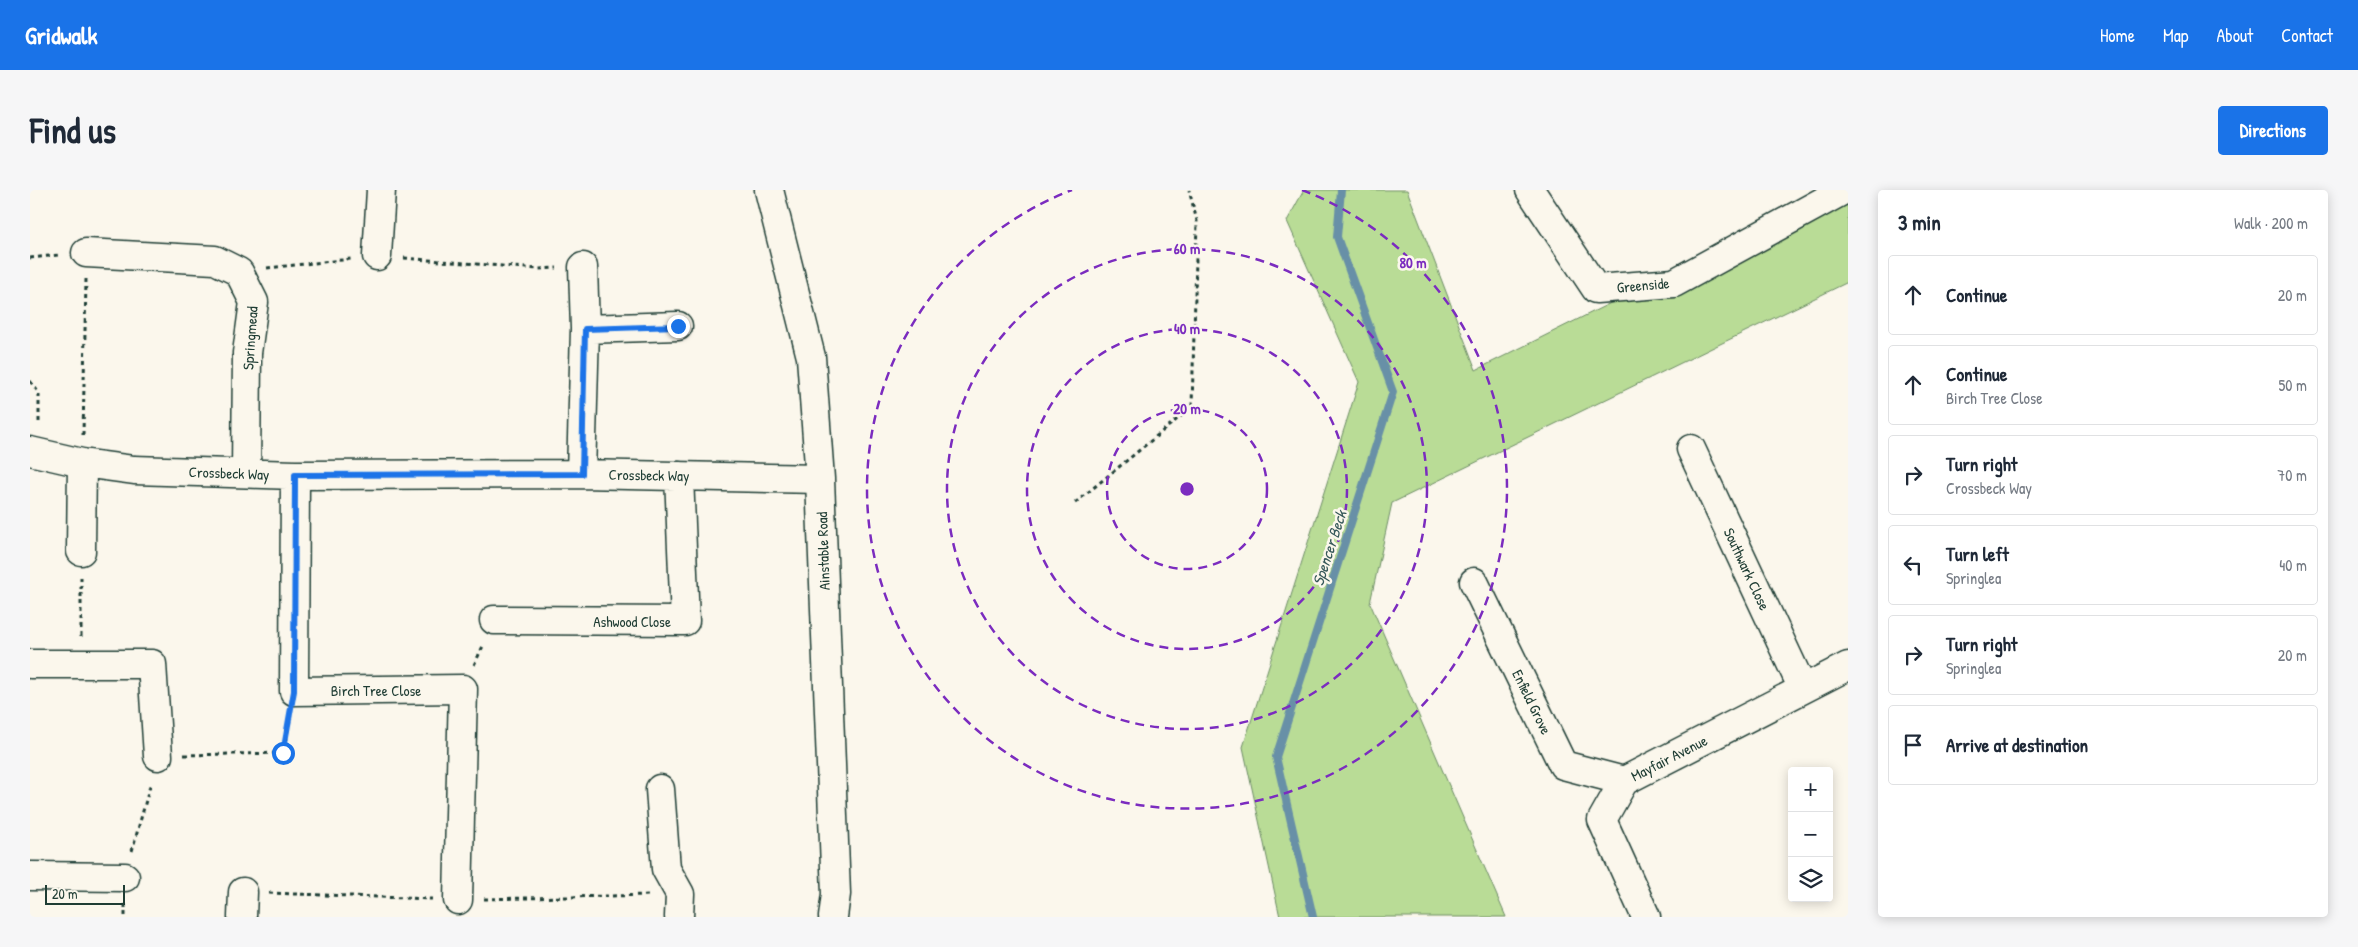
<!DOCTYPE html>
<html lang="en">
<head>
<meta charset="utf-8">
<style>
  body { margin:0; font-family:"Patrick Hand",sans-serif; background:#f6f6f7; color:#1f2937 }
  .controls { position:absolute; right:15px; bottom:15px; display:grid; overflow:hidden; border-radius:5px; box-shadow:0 2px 12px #0003 }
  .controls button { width:45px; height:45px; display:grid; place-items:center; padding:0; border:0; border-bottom:1px solid #e0e1e3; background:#fff; color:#1f2937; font:25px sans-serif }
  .scale { position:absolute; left:15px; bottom:12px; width:80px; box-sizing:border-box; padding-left:5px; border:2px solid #1f3d34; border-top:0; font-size:14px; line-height:18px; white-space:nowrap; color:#1f3d34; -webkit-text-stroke:4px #fbf7ec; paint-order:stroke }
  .stop { position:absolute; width:15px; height:15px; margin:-11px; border:4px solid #1a73e8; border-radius:50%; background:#fff }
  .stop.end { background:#1a73e8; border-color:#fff; box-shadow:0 1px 5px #0008 }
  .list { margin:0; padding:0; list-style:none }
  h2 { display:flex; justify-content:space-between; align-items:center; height:65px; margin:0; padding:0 20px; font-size:21px }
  h2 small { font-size:16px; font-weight:400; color:#747a83 }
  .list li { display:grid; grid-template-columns:32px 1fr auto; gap:15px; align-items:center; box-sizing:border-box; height:80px; margin:0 10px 10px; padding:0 10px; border:1px solid #e0e1e3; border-radius:5px }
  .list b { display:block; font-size:19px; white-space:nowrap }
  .list p { margin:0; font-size:16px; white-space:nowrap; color:#747a83 }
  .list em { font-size:16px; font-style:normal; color:#747a83 }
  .icon { flex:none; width:28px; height:28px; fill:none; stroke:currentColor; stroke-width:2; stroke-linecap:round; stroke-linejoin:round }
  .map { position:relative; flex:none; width:1818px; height:727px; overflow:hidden; border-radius:5px }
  header { display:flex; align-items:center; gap:30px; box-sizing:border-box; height:70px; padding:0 25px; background:#1a73e8; color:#fff }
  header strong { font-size:24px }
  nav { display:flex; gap:28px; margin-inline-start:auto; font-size:18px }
  .intro { display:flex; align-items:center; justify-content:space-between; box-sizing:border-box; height:120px; padding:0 30px }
  h1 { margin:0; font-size:35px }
  .button { padding:12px 22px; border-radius:5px; background:#1a73e8; color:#fff; font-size:18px; font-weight:700 }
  main { display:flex; gap:30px; padding:0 30px }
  aside { flex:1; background:#fff; border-radius:5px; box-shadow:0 2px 12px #0003 }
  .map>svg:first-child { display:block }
  .green { fill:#b9dc96; stroke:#6c8c65 }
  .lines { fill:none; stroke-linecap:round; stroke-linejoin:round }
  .stream { stroke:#6890a7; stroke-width:8 }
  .minor-casing { stroke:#1f3d34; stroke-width:31 }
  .path { stroke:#1f3d34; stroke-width:3; stroke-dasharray:4 4; stroke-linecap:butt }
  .minor { stroke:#fbf7ec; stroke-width:28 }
  .route { stroke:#1a73e8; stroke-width:6 }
  .ring { fill:none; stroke:#7b2cbf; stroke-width:2.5; stroke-dasharray:9 6 }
  .labels { text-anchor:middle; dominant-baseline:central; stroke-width:5; stroke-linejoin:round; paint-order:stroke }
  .street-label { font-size:15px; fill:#1f3d34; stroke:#fbf7ec }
  .water-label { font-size:16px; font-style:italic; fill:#37595a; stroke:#fbf7ec }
  .centre { fill:#7b2cbf; stroke:#fbf7ec; stroke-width:2.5 }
  .ring-label { font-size:15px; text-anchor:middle; font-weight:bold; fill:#7b2cbf; stroke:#fbf7ec; stroke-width:5; stroke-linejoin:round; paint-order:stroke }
</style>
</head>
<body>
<header>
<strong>Gridwalk</strong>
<nav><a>Home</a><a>Map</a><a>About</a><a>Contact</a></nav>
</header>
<div class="intro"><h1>Find us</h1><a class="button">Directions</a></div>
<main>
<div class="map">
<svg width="1818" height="727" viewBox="0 0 1818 727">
  <rect width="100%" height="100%" fill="#fbf7ec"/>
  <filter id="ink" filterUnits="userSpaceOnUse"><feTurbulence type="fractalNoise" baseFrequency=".02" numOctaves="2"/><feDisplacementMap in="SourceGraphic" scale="10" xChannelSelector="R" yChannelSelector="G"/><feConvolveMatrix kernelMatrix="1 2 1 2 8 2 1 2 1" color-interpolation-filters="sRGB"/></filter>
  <g filter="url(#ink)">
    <!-- green -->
    <path class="green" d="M1274,0h103l69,180 362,-180h10v92l-456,221 -22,100 136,314h-226l-37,-170 116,-365 -72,-161z"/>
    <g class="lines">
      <!-- stream -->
      <path class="stream" d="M1283,727l-37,-160 117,-365 -56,-155 4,-47"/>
      <defs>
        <path id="minor" d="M739,0l42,167 9,122 16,415 -3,23
          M1500,0l66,99 78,-6 170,-93
          M56,63l129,7 24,12 15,30 -7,51 -1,120
          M347,66l4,-66
          M555,139l93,-3
          M1661,259l112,240
          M0,261l52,12 52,7 161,5 286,-1 239,5
          M551,284l4,-145 -2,-62
          M265,285l-1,216 169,-2 -5,211
          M51,361l1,-88
          M1444,392l89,183 61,16
          M464,430l191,1 -6,-145
          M0,474h122l6,92
          M630,599l6,80 14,25 -1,23
          M0,686l95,1
          M212,727l1,-25
          M1616,727l-44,-97 22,-39 224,-115"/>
      </defs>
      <!-- minor casing -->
      <use href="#minor" class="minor-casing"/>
      <!-- path -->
      <path class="path" d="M0,68l29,-3
        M374,68l134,11 19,-1
        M237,78l84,-9
        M0,191l9,12v32
        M53,245l3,-156
        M1045,313l117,-96 5,-186 -8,-31
        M51,387v61
        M444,475l10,-21
        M154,565l99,-2 7,-37
        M102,661l19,-69
        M239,703l163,6
        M454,709l166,-4
        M95,714v13"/>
      <!-- minor -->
      <use href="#minor" class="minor"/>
    </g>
  </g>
  <g class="lines" filter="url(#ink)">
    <!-- route -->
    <path class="route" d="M253,563l11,-62 1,-216 287,-1 3,-145 93,-3"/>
  </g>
  <!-- distance rings -->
  <g class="ring">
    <circle cx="1157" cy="299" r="80"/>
    <circle cx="1157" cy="299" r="160"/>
    <circle cx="1157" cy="299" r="240"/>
    <path d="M1272 0A320 320 0 1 1 1042 0"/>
  </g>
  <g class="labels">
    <!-- street labels -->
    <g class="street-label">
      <text transform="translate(1613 95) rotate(-5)">Greenside</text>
      <text transform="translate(220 148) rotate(-86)">Springmead</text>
      <text transform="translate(199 283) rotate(2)">Crossbeck Way</text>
      <text transform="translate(619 285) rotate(1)">Crossbeck Way</text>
      <text transform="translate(793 361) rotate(-92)">Ainstable Road</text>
      <text transform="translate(1717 379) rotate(65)">Southwark Close</text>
      <text x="602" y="431">Ashwood Close</text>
      <text x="346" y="500">Birch Tree Close</text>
      <text transform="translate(1502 512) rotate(64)">Enfield Grove</text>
      <text transform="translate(1639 568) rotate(-27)">Mayfair Avenue</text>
    </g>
    <!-- water labels -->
    <g class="water-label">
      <text transform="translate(1299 358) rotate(-72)">Spencer Beck</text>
    </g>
  </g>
  <circle cx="1157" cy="299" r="8" class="centre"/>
  <g class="ring-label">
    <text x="1157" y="64">60 m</text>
    <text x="1383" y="78">80 m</text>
    <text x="1157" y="144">40 m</text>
    <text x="1157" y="224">20 m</text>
  </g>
</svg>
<div class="controls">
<button>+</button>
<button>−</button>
<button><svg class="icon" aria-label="layers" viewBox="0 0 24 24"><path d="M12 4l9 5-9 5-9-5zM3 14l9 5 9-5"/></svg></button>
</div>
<div class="scale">20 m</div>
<div class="stop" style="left:253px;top:563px"></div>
<div class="stop end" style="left:648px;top:136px"></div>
</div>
<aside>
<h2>3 min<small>Walk · 200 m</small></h2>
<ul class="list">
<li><svg class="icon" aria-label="ahead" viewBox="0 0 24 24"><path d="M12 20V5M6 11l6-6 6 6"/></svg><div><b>Continue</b></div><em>20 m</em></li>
<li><svg class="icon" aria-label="ahead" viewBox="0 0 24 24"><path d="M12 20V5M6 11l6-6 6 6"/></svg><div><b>Continue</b><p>Birch Tree Close</p></div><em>50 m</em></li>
<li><svg class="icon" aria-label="right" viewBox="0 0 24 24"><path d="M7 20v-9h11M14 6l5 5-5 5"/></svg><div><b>Turn right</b><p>Crossbeck Way</p></div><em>70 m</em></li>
<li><svg class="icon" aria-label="left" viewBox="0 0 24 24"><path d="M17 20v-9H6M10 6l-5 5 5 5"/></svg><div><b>Turn left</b><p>Springlea</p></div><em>40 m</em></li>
<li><svg class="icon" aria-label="right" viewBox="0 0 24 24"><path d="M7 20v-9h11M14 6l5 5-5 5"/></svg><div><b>Turn right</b><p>Springlea</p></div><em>20 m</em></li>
<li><svg class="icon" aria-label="arrive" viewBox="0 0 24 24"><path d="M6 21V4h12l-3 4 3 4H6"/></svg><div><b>Arrive at destination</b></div></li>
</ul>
</aside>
</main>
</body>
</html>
